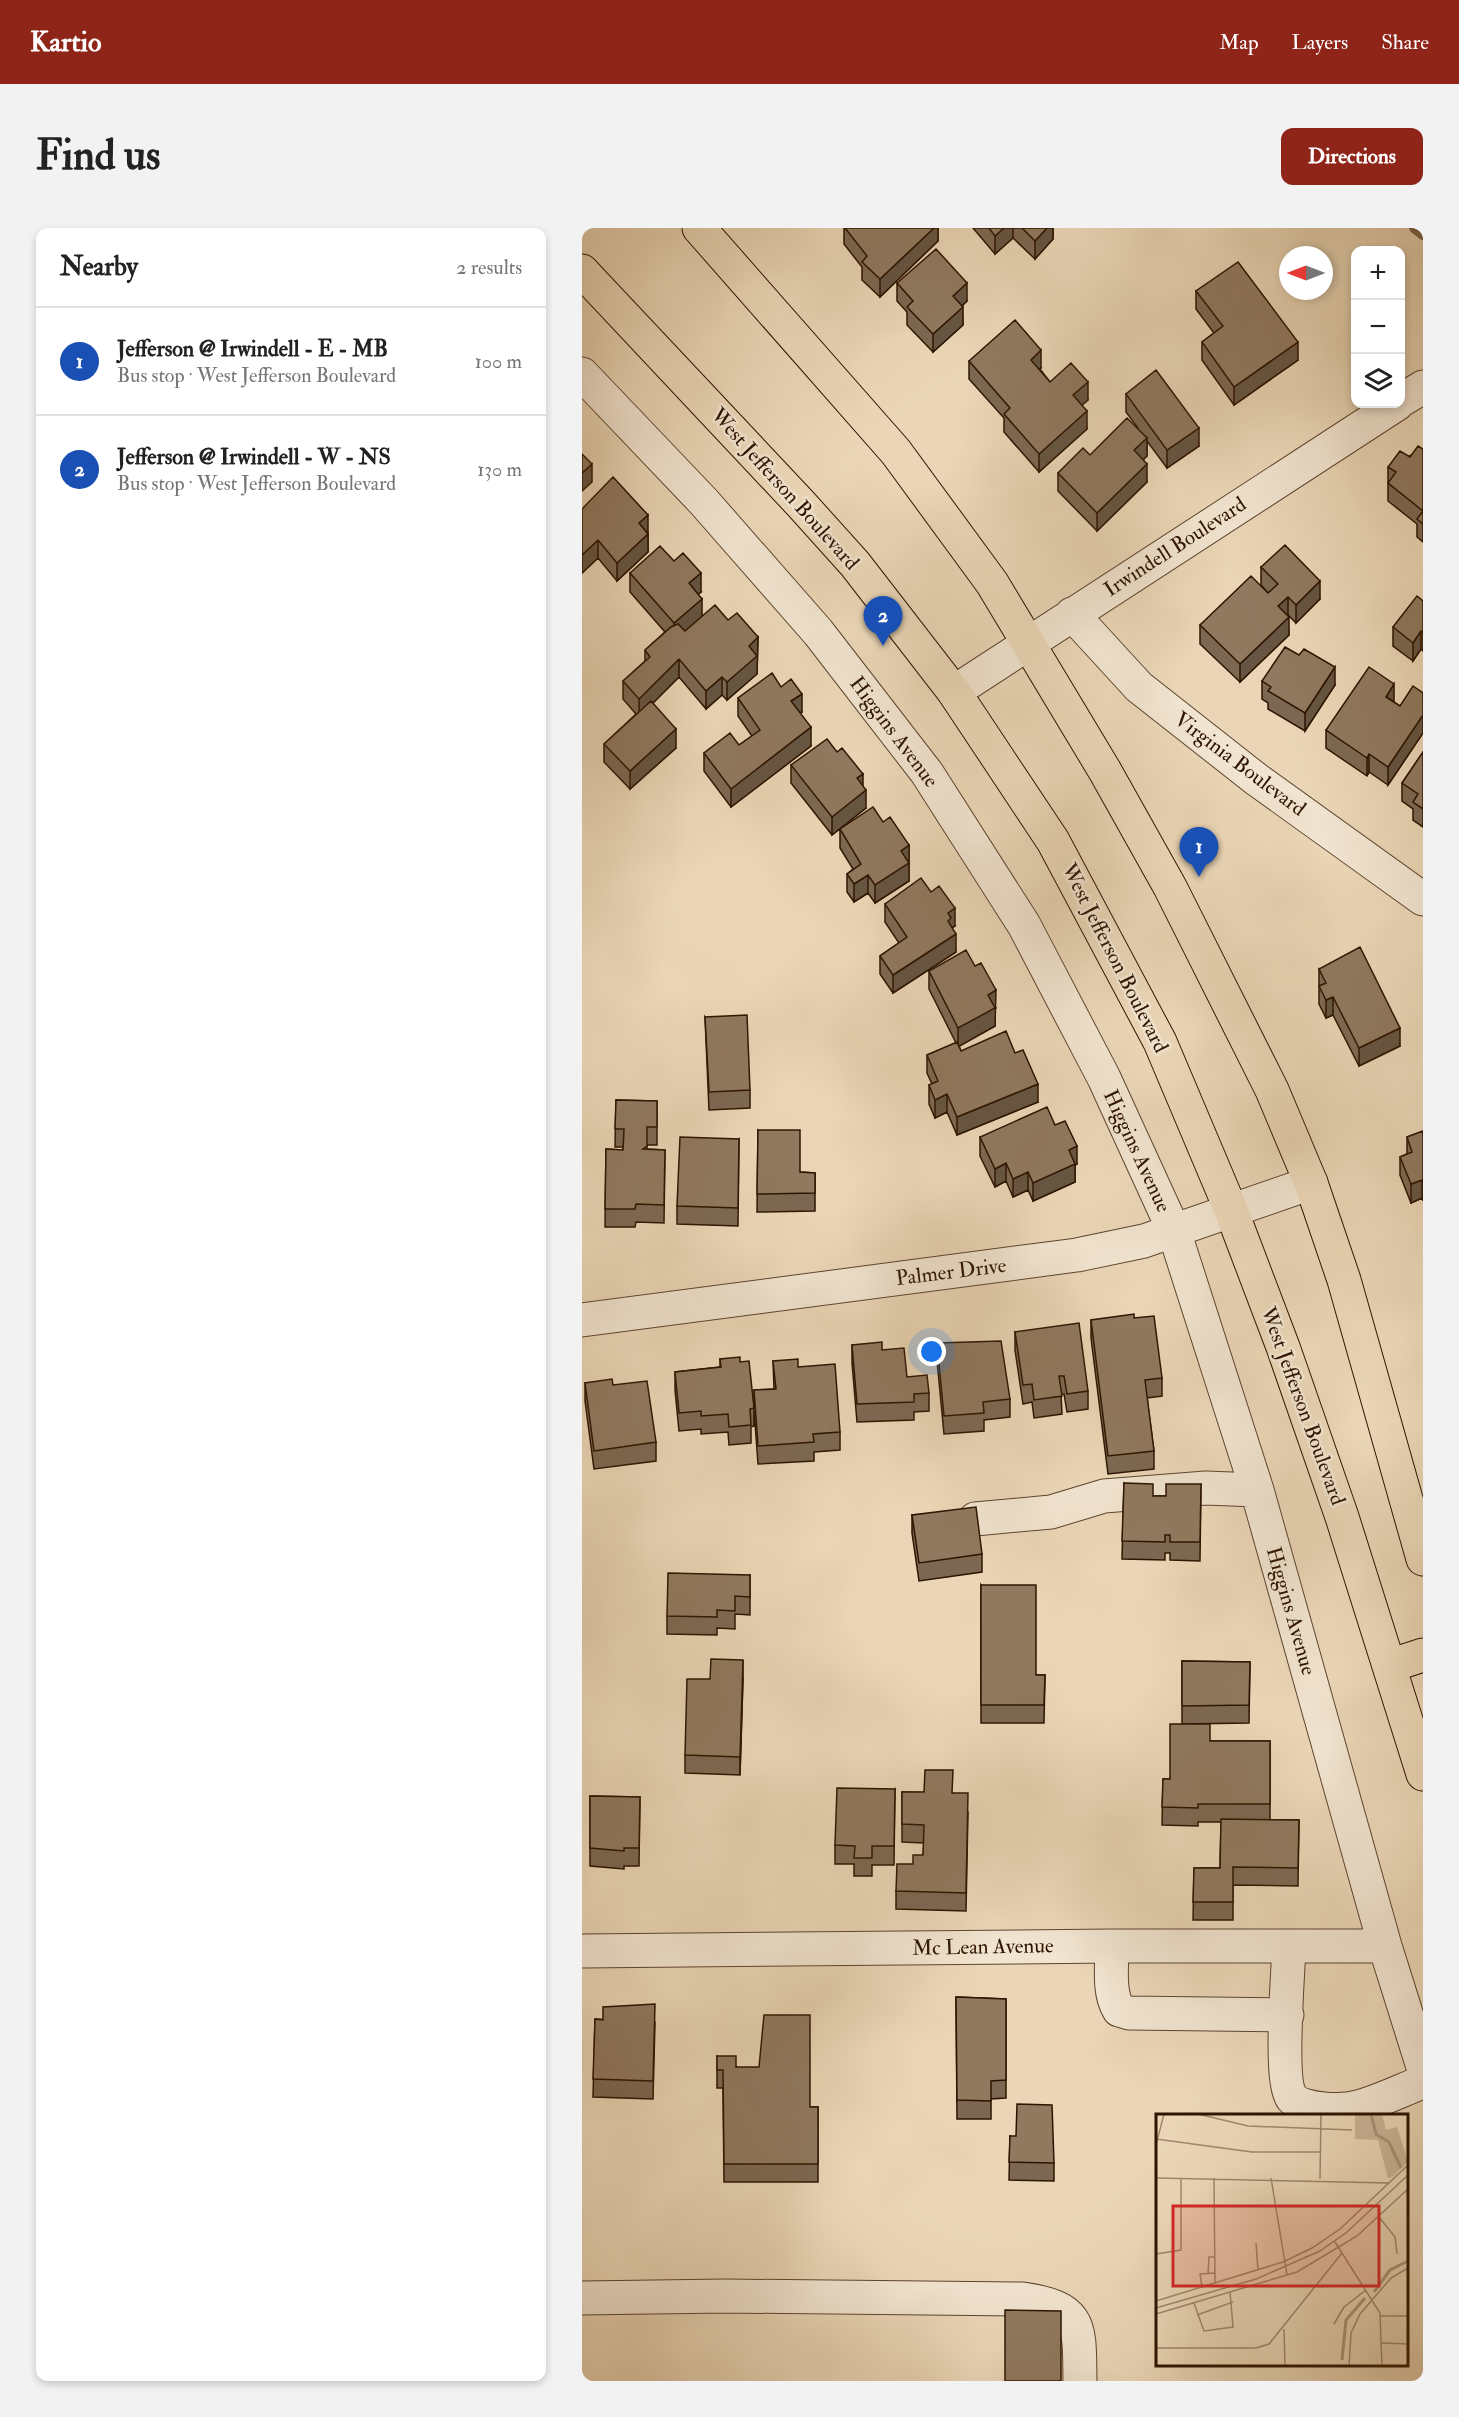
<!DOCTYPE html>
<html lang="en">
<head>
<meta charset="utf-8">
<style>
  body { margin:0; font-family:"IM FELL Double Pica",serif; background:#f2f2f2; color:#222 }
  .controls { position:absolute; right:18px; top:18px; display:grid; overflow:hidden; border-radius:12px; box-shadow:0 3px 9px #0003 }
  .controls button { width:54px; height:54px; display:grid; place-items:center; padding:0; border:0; border-bottom:2px solid #e0e0e0; background:#fff; color:#222; font:30px sans-serif }
  .compass { position:absolute; left:697px; top:18px; width:54px; height:54px; border-radius:50%; background:#fff; box-shadow:0 3px 9px #0003; rotate:270deg }
  .you { position:absolute; left:350px; top:1124px; width:21px; height:21px; margin:-15px; border:4px solid #fff; border-radius:50%; background:#1a73e8; box-shadow:0 0 0 9px #1a73e833 }
  .badge { display:grid; place-items:center; width:39px; height:39px; border-radius:50%; background:#8f2418; color:#fff; font-size:20px; font-weight:700 }
  .pin { position:absolute; translate:-50% -50px; filter:drop-shadow(0 2px 3px #0008) }
  .pin::after { content:''; position:absolute; top:32px; width:21px; height:18px; background:inherit; clip-path:polygon(0 0,100% 0,50% 100%) }
  .list { margin:0; padding:0; list-style:none }
  h2 { display:flex; justify-content:space-between; align-items:center; height:78px; margin:0; padding:0 24px; font-size:26px }
  h2 small { font-size:20px; font-weight:400; color:#767676 }
  .list li { display:grid; grid-template-columns:39px 1fr auto; gap:18px; align-items:center; box-sizing:border-box; height:108px; padding:0 24px; border-top:2px solid #e0e0e0 }
  .list b { display:block; font-size:22px; white-space:nowrap }
  .list p { margin:0; font-size:20px; white-space:nowrap; color:#767676 }
  .list em { font-size:20px; font-style:normal; color:#767676 }
  .icon { flex:none; width:33px; height:33px; fill:none; stroke:currentColor; stroke-width:2; stroke-linecap:round; stroke-linejoin:round }
  .map { position:relative; flex:none; width:841px; height:2153px; overflow:hidden; border-radius:12px }
  header { display:flex; align-items:center; gap:36px; box-sizing:border-box; height:84px; padding:0 30px; background:#8f2418; color:#fff }
  header strong { font-size:28px }
  nav { display:flex; gap:33px; margin-inline-start:auto; font-size:21px }
  .intro { display:flex; align-items:center; justify-content:space-between; box-sizing:border-box; height:144px; padding:0 36px }
  h1 { margin:0; font-size:42px }
  .button { padding:15px 27px; border-radius:12px; background:#8f2418; color:#fff; font-size:21px; font-weight:700 }
  main { display:flex; gap:36px; padding:0 36px }
  aside { flex:1; background:#fff; border-radius:12px; box-shadow:0 3px 9px #0003 }
  .map>svg:first-child { display:block }
  .lines { fill:none; stroke-linecap:round; stroke-linejoin:round }
  .stream { stroke:#786148; stroke-width:10 }
  .minor-casing { stroke:#5d442e; stroke-width:35 }
  .major-casing { stroke:#2e1400; stroke-width:35 }
  .minor { stroke:#f1e4d0; stroke-width:33 }
  .major { stroke:#ead6b6; stroke-width:33 }
  .wall { fill:#7c6852; stroke:#2e1400; stroke-width:1.5 }
  .shaded-wall { fill:#655542; stroke:#2e1400; stroke-width:1.5 }
  .building { fill:#90795f; stroke:#2e1400; stroke-width:1.5 }
  .labels { text-anchor:middle; dominant-baseline:central; stroke-width:5; stroke-linejoin:round; paint-order:stroke }
  .street-label { font-size:21px; fill:#2e1400; stroke:#f1e4d0 }
  .inset-river { fill:none; stroke:#aa9478; stroke-width:3 }
  .inset-road { fill:none; stroke:#9f886d; stroke-width:1.5 }
  .view { fill:#d62828; fill-opacity:0.15; stroke:#d62828; stroke-width:3 }
  .inset-edge { fill:none; stroke:#2e1400; stroke-width:3 }
</style>
</head>
<body>
<header>
<strong>Kartio</strong>
<nav><a>Map</a><a>Layers</a><a>Share</a></nav>
</header>
<div class="intro"><h1>Find us</h1><a class="button">Directions</a></div>
<main>
<aside>
<h2>Nearby<small>2 results</small></h2>
<ul class="list">
<li><span class="badge" style="background:#1a4fb4">1</span><div><b>Jefferson @ Irwindell - E - MB</b><p>Bus stop · West Jefferson Boulevard</p></div><em>100 m</em></li>
<li><span class="badge" style="background:#1a4fb4">2</span><div><b>Jefferson @ Irwindell - W - NS</b><p>Bus stop · West Jefferson Boulevard</p></div><em>130 m</em></li>
</ul>
</aside>
<div class="map">
<svg width="841" height="2153" viewBox="0 0 841 2153">
  <rect width="100%" height="100%" fill="#ead6b6"/>
  <filter id="stains"><feTurbulence type="fractalNoise" baseFrequency=".00333" numOctaves="4"/><feColorMatrix values="0 0 0 0 .2 0 0 0 0 .09 0 0 0 0 .02 0 0 0 .5 -.17"/></filter>
  <radialGradient id="worn" r=".72"><stop offset=".6" stop-color="#630" stop-opacity="0"/><stop offset="1" stop-color="#630" stop-opacity=".3"/></radialGradient>
  <g class="lines">
    <!-- stream -->
    <path class="stream" d="M832,0l9,7"/>
    <defs>
      <path id="minor" d="M0,146l122,128 114,130 109,141 97,152 80,153 70,153 83,259 128,456 38,121
        M818,173l23,-14
        M490,386l67,73 117,92 167,120
        M372,464l443,-288
        M0,1092l495,-65 67,-14 167,-58
        M393,1291l76,-7 53,-16 102,-8 51,2
        M530,1718c0,21 -4,46 7,64l10,3 158,2
        M707,1719c-1,27 -10,134 3,151 11,13 51,13 66,9 22,-6 44,-17 65,-25
        M0,1723l530,-5h273
        M0,2070l144,-2 297,3c61,9 56,28 57,82"/>
      <path id="major" d="M117,0l197,224 96,131 113,188 65,116 102,203 39,93 33,97 79,279
        M0,43l219,233 54,60 99,128 99,149 107,201 71,168 52,137 59,170 81,257
        M807,1438l34,-11"/>
    </defs>
    <!-- minor casing -->
    <use href="#minor" class="minor-casing"/>
    <!-- major casing -->
    <use href="#major" class="major-casing"/>
    <!-- minor -->
    <use href="#minor" class="minor"/>
    <!-- major -->
    <use href="#major" class="major"/>
  </g>
  <!-- wall -->
  <path class="wall" d="M262,0h94v13l-58,56 -18,-17v-13l-18,-23z
    M391,0h80v11l-18,20 -22,-21 -18,16z
    M315,55l70,18 -5,5 1,19 -30,27 -26,-27v-13l-10,-11z
    M614,63l102,69 -64,45 -32,-45v-18l12,-9 -18,-24z
    M387,133l72,7 -1,1 10,13 38,18 -6,5 5,24 -48,43 -35,-40v-14l-35,-39z
    M544,166l73,52 -32,22 -20,-27v15l-4,4 4,22 -50,49 -39,-40v-18l80,-45 -12,-16z
    M841,221v93l-6,-5v-13l-29,-23v-34z
    M0,281l66,24v19l-31,29 -19,-23 -16,15z
    M679,339l59,32 -24,24 -8,-8 -1,1 2,19 -49,47 -40,-38v-19l68,-32 -7,-8z
    M48,345l71,19 -3,2 4,22 26,4 30,17 -1,37 -30,26 -5,-5 -16,14 -27,-32 -26,26 23,45 -46,41 -26,-27v-18l32,-30 -13,-15v-18l22,-20v-11l20,-18 -35,-40z
    M841,373v50l-2,-2 -8,12 -20,-15v-19z
    M680,453l73,4 -30,46 -37,-22v-6l-6,-4z
    M199,459l21,25 -2,1 11,33 -80,61 -27,-36v-18l35,-8 13,-9 -14,-20v-18z
    M841,465v40l-35,52 -19,-13 -2,4 -41,-28v-18l68,-28 6,4z
    M841,524v75l-10,-7v-11l-11,-8v-18z
    M209,537l75,43 -34,27 -41,-52z
    M301,594l26,23v36l-34,22 -7,-10 -14,9 -7,-10v-18l6,-5 -13,-21v-19z
    M303,676l70,22 -3,2 4,24 -63,41 -13,-19v-18l19,-13 -14,-21z
    M737,741l81,77 -41,20 -26,-51 -7,3 -7,-14z
    M347,743l67,37 -1,1v17l-36,20 2,5 77,51 -81,33 -10,-23 -12,6 -6,-14v-19l3,-1 -5,-11v-18l29,-12 -27,-54z
    M123,789l45,73v18l-41,2z
    M34,872l41,1v44h-10v4l18,1 -1,73 -28,-1 -1,5h-30l1,-78 17,1v-3h-8z
    M473,897l22,39 -2,1v17l-42,19 -5,-11 -15,7 -7,-16 -11,6 -15,-31v-19z
    M176,902l42,42 15,1v38l-58,1z
    M841,903v70l-1,-3 -11,5 -11,-28v-18l7,-3v-17z
    M157,911l-1,87 -61,-2v-18z
    M552,1090l28,60v18l-15,2 7,53v18l-46,5 -17,-136v-18z
    M433,1104l73,59v18l-21,3 -3,-18h-3l1,20 -28,4 -2,-16 -9,2 -8,-54z
    M355,1115l73,56v18l-26,3v11l-40,3 -7,-73z
    M270,1117l30,5 25,27 22,16v18l-15,1v8l-57,2 -5,-59z
    M138,1131l20,3 14,46v-18l20,-1 -1,-28 25,6 42,65v18l-26,2v9l-56,3 -4,-55v17l-3,1v16l-22,2 -1,-13 -27,2v-5l-22,2 -4,-41v-18l45,-5z
    M3,1155l28,2 43,57v19l-62,8 -9,-68z
    M542,1255l29,13h13l35,-12 -1,77 -30,-1v-7h-5v7l-43,-1z
    M330,1287l70,39v18l-63,9 -7,-48z
    M168,1347v40l-15,-1v15l-18,-1v7l-50,-1v-18z
    M399,1357l55,90h9l-1,48h-63z
    M600,1433l68,1 -1,61 -64,1 25,17h60v79h29l-1,66 -65,-1v35h-40l1,-52h26l1,-46h-23v4l-36,-1 1,-46h7l12,-55z
    M161,1450l-3,97 -55,-2v-18l25,-76z
    M313,1561l-1,76h-22v11h-18v-12h-19v-19z
    M320,1564l50,1 16,19 -2,99 -70,-2v-18l17,-27 10,-9 1,-12 -22,-1z
    M8,1568l50,1 -1,69h-15v3l-34,-3z
    M374,1769l50,2v99l-15,1v20h-34z
    M13,1791l60,3 -2,77 -60,-2z
    M135,1828l93,51h8v75h-94l-1,-94h-6z
    M428,1908l44,27v18l-45,-1z"/>
  <!-- shaded-wall -->
  <path class="shaded-wall" d="M352,0h4v13l-58,56v-18z
    M422,0h9v10l-18,16v-18z
    M465,0h6v11l-18,20v-18z
    M385,55v18l-14,13v-18z
    M381,79v18l-30,27v-18z
    M716,114v18l-64,45v-18z
    M459,122v18l-10,10v-18z
    M506,154v18l-15,13v-18z
    M505,183v18l-48,43v-18z
    M617,200v18l-32,22v-18z
    M565,210v18l-13,12v-18z
    M10,236v18l-10,9v-18z
    M565,236v18l-50,49v-18z
    M66,287v18l-9,8v-18z
    M66,306v18l-31,29v-18z
    M16,312v18l-16,15v-18z
    M119,345v19l-12,9v-18z
    M738,353v18l-24,24v-18z
    M706,369v18l-10,9v-18z
    M120,371v18l-28,25v-19z
    M707,389v18l-49,47v-18z
    M839,403v18l-8,12v-18z
    M176,409l-1,37 -30,26v-18l22,-36z
    M97,431v18l-40,40v-18z
    M753,439v18l-30,46v-18z
    M140,449v18l-16,14v-18z
    M812,456v18l-8,-5z
    M220,466v18l-11,7v-18z
    M841,487v18l-35,52v-18z
    M229,499v19l-80,61v-18z
    M94,501v19l-46,41v-18z
    M787,526v18l-2,4v-18z
    M281,546v18l3,-2v18l-34,27v-18l25,-39z
    M327,617v36l-34,22v-18l26,-34z
    M286,647v18l-14,9v-18z
    M373,680v18l-4,2 -3,11v-26z
    M374,706v18l-63,41v-18z
    M414,762l-1,36 -37,21v-19l30,-33z
    M751,769v18l-7,3v-18z
    M818,800v18l-41,20v-18z
    M456,856v18l-81,33v-18z
    M365,866v18l-12,6v-18z
    M495,918v18l-2,1v17l-42,19v-18l36,-33z
    M424,935v18l-11,6v-18z
    M446,944v18l-15,7v-18z
    M840,952v18l-11,5v-19z
    M161,1432v18l-3,97v-18z"/>
  <!-- building -->
  <path class="building" d="M263,0h89l-54,51 -18,-17 5,-6z
    M407,0h15l-9,8z
    M440,0h25l-12,13z
    M354,21l31,34 -14,13 10,11 -30,27 -26,-27 6,-6 -16,-18z
    M656,34l60,80 -64,45 -32,-45 21,-16 -27,-35z
    M433,92l26,30 -10,10 19,22 21,-19 17,19 -15,13 14,16 -48,43 -35,-40 6,-6 -41,-47z
    M574,142l43,58 -32,22 -41,-56z
    M545,190l20,20 -13,12 13,14 -50,49 -39,-40 25,-25 7,7z
    M836,218l5,3v62l-35,-28 8,-11 -8,-5 12,-16 10,6z
    M0,226l10,10 -10,9z
    M31,249l35,38 -9,8 9,11 -31,29 -19,-23 -16,15v-46z
    M841,283v13l-6,-5z
    M703,317l35,36 -24,24 -8,-8 -10,9 11,11 -49,47 -40,-39 51,-49 17,17 10,-9 -17,-17z
    M78,318l14,15 9,-8 18,20 -12,10 13,16 -28,24 -44,-50z
    M835,368l6,5v32l-2,-2 -8,12 -20,-16z
    M133,377l13,15 9,-7 21,24 -9,9 8,10 -30,26 -5,-5 -16,14 -27,-32 -40,40 -16,-18 27,-24 -5,-7 26,-23 7,-3 7,7z
    M703,419l14,8 5,-6 31,18 -30,46 -37,-22 3,-4 -9,-6z
    M787,439l25,17 -8,13 14,9 13,-20 10,7v22l-35,52 -19,-13 -2,4 -41,-28z
    M190,445l9,14 10,-8 11,15 -11,7 20,26 -80,62 -27,-36 26,-20 9,12 21,-15 -22,-32z
    M69,473l25,28 -46,42 -26,-27z
    M245,511l10,13 5,-4 21,26 -6,4 9,12 -34,27 -41,-52z
    M841,524v57l-10,-7 5,-8 -16,-11z
    M291,579l10,15 7,-5 19,28 -8,6 8,12 -34,22 -7,-10 -14,9 -7,-10 14,-10 -21,-35z
    M339,650l10,14 8,-6 16,22 -7,5 3,5 -3,3 8,13 -63,41 -13,-19 27,-19 -22,-33z
    M778,719l40,81 -41,20 -26,-51 -7,3 -7,-14 7,-3 -7,-14z
    M384,722l9,16 6,-3 15,27 -8,5 7,13 -37,20 -29,-57z
    M165,787l3,75 -41,2 -4,-75z
    M424,803l9,22 8,-3 15,34 -81,33 -10,-23 -12,6 -6,-15 9,-4 -11,-26 30,-13 4,9z
    M34,872l41,1v26h-10v19l-4,3 22,1 -1,55 -28,-1 -1,5h-30l1,-60 17,1 1,-21h-9z
    M465,879l8,18 10,-4 12,25 -8,4 6,14 -42,19 -5,-11 -15,7 -7,-16 -11,6 -15,-32z
    M176,902h42v42l15,1v20l-58,1z
    M841,903v52l-1,-3 -11,4 -11,-27 12,-5 -5,-15z
    M98,909l59,2 -1,69 -61,-2z
    M552,1086v4l20,-2 8,62 -17,2 9,71 -46,5 -17,-136z
    M497,1095l9,68 -21,3 -3,-18h-5l3,20 -28,4 -2,-16 -9,1 -8,-53z
    M419,1113l9,58 -27,3 1,11 -40,3 -7,-73z
    M300,1114v8l22,-2 3,29 20,-2 2,18 -15,1v8l-57,2 -5,-59z
    M158,1129v5l9,-1 5,47 -4,1 1,16 -22,2 -1,-13 -27,2v-5l-22,2 -4,-41 46,-5 -1,-8z
    M216,1131v8l37,-3 5,68 -27,2 1,8 -56,4 -4,-56 22,-1 -3,-28z
    M30,1151l1,6 34,-4 9,61 -62,9 -9,-68z
    M542,1255l29,1v12h13v-12h35l-1,58h-30v-7h-5v7l-43,-1z
    M394,1279l6,47 -63,9 -7,-48z
    M86,1345l82,2v22l-15,-1v15l-18,-1v7l-50,-1z
    M399,1357h55v90h9l-1,30h-63z
    M129,1431l32,1 -3,97 -55,-2 2,-76h23z
    M600,1433l68,1 -1,43 -67,1z
    M588,1496h40v17h60v63h-72v4l-36,-1 1,-28h7z
    M343,1542h28l-1,23h16l-2,100 -70,-2 1,-27h16v-9h10l1,-30 -22,-1v-32h22z
    M255,1560l58,1 -1,57h-22v12h-18l1,-12 -20,-1z
    M8,1568l50,1 -1,51h-15v3l-34,-3z
    M639,1591l78,1 -1,48 -65,-1v35h-40l1,-34h26z
    M374,1769l50,2v81l-15,1v20l-34,-1z
    M73,1776l-2,77 -60,-2 2,-60 8,1v-13z
    M182,1787h46v92h8v57h-94l-1,-94h-6v-14h19v11h23z
    M435,1876l35,1 2,58 -45,-1 1,-26h6z
    M423,2082l56,1v70h-56z"/>
  <g class="labels">
    <!-- street labels -->
    <g class="street-label">
      <text transform="translate(203 261) rotate(48)">West Jefferson Boulevard</text>
      <text transform="translate(593 319) rotate(-33)">Irwindell Boulevard</text>
      <text transform="translate(312 504) rotate(53)">Higgins Avenue</text>
      <text transform="translate(658 536) rotate(37)">Virginia Boulevard</text>
      <text transform="translate(533 730) rotate(63)">West Jefferson Boulevard</text>
      <text transform="translate(555 923) rotate(65)">Higgins Avenue</text>
      <text transform="translate(369 1044) rotate(-7)">Palmer Drive</text>
      <text transform="translate(721 1178) rotate(70)">West Jefferson Boulevard</text>
      <text transform="translate(709 1383) rotate(74)">Higgins Avenue</text>
      <text transform="translate(401 1719) rotate(-1)">Mc Lean Avenue</text>
    </g>
  </g>
  <!-- overview -->
  <g transform="translate(574 1886)">
    <rect width="252" height="252" fill="#ead6b6"/>
    <path d="M199,0h27l4,16 11,-3 11,35 -16,15 -4,1 -10,-38 -23,-1z" fill="#cab597"/>
    <path class="inset-river" d="M215,0l5,20 13,8 12,26M218,178l16,-22 18,-9M186,246l4,-40 19,-22"/>
    <path class="inset-road" d="M42,0l50,12 104,4M0,25l96,13h69M0,31l8,-31M0,64l233,5M58,64l1,105M115,64l16,97M164,65l1,-65M223,103l16,20 2,17M179,128l45,71 2,53M100,129l2,27M0,140l25,-4v-72M52,159l1,-16h6M46,173l-2,-13 15,-1M0,187l127,-39 29,-14 28,-19 68,-64M38,189l10,28 29,-4 -3,-35M0,194l100,-29 64,-28 27,-19 61,-57M0,200l141,-42 60,-36 51,-47M41,201l36,-13M225,202h27M178,210l10,-17 22,-17M128,215l1,37M226,229l26,1M0,234h100l13,-4 73,-91M193,252l2,-33 9,-19 31,-36 17,-10"/>
    <path class="view" d="M17,92h206v80h-206z"/>
    <rect width="252" height="252" class="inset-edge"/>
  </g>
  <rect width="100%" height="100%" filter="url(#stains)"/>
  <rect width="100%" height="100%" fill="url(#worn)"/>
</svg>
<div class="controls">
<button>+</button>
<button>−</button>
<button><svg class="icon" aria-label="layers" viewBox="0 0 24 24"><path d="M12 4l9 5-9 5-9-5zM3 14l9 5 9-5"/></svg></button>
</div>
<svg class="compass" viewBox="-18 -18 36 36"><path d="M0-13l5 13h-10z" fill="#e53935"/><path d="M0 13l5-13h-10z" fill="#767676"/></svg>
<div class="you"></div>
<div class="pin badge" style="left:617px;top:649px;background:#1a4fb4">1</div>
<div class="pin badge" style="left:301px;top:418px;background:#1a4fb4">2</div>
</div>
</main>
</body>
</html>
